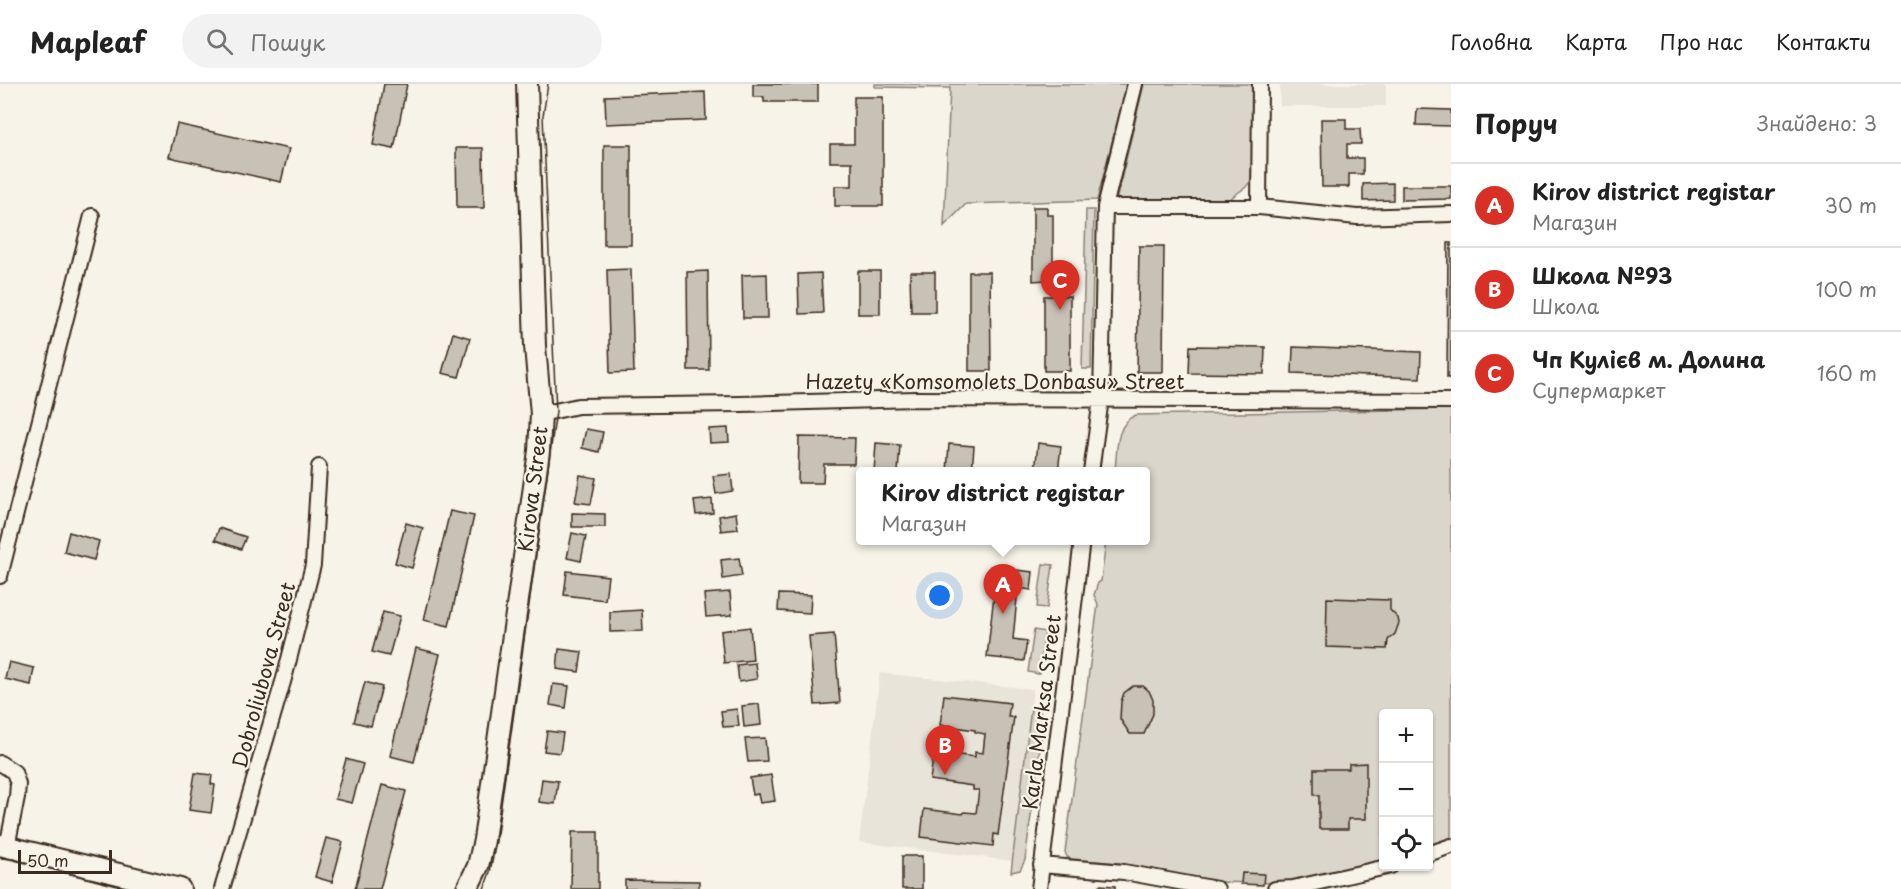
<!DOCTYPE html>
<html lang="uk">
<head>
<meta charset="utf-8">
<style>
  body { margin:0; font-family:"Playpen Sans",sans-serif; background:#f2f2f2; color:#222 }
  .controls { position:absolute; right:18px; bottom:18px; display:grid; overflow:hidden; border-radius:6px; box-shadow:0 2px 4px #0004 }
  .controls button { width:54px; height:54px; display:grid; place-items:center; padding:0; border:0; border-bottom:2px solid #e0e0e0; background:#fff; color:#222; font:30px sans-serif }
  .scale { position:absolute; left:18px; bottom:15px; width:94px; box-sizing:border-box; padding-left:6px; border:3px solid #3b2a1e; border-top:0; font-size:16px; line-height:21px; white-space:nowrap; color:#3b2a1e; -webkit-text-stroke:4px #f7f3e8; paint-order:stroke }
  .you { position:absolute; left:940px; top:512px; width:21px; height:21px; margin:-15px; border:4px solid #fff; border-radius:50%; background:#1a73e8; box-shadow:0 0 0 9px #1a73e833 }
  .badge { display:grid; place-items:center; width:39px; height:39px; border-radius:50%; background:#d93025; color:#fff; font-size:20px; font-weight:700 }
  .pin { position:absolute; translate:-50% -50px; filter:drop-shadow(0 2px 3px #0008) }
  .pin::after { content:''; position:absolute; top:32px; width:21px; height:18px; background:inherit; clip-path:polygon(0 0,100% 0,50% 100%) }
  .popup { position:absolute; left:856px; top:383px; width:294px; height:78px; box-sizing:border-box; display:grid; place-content:center; border-radius:6px; background:#fff; filter:drop-shadow(0 2px 4px #0005); font-size:20px; white-space:nowrap; color:#767676 }
  .popup b { font-size:22px; color:#222 }
  .popup::after { content:''; position:absolute; left:50%; top:100%; margin-left:-12px; border:12px solid transparent; border-top-color:#fff }
  .list { margin:0; padding:0; list-style:none }
  h2 { display:flex; justify-content:space-between; align-items:center; height:78px; margin:0; padding:0 24px; font-size:26px }
  h2 small { font-size:20px; font-weight:400; color:#767676 }
  .list li { display:grid; grid-template-columns:39px 1fr auto; gap:18px; align-items:center; box-sizing:border-box; height:84px; padding:0 24px; border-top:2px solid #e0e0e0 }
  .list b { display:block; font-size:22px; white-space:nowrap }
  .list p { margin:0; font-size:20px; white-space:nowrap; color:#767676 }
  .list em { font-size:20px; font-style:normal; color:#767676 }
  .icon { flex:none; width:33px; height:33px; fill:none; stroke:currentColor; stroke-width:2; stroke-linecap:round; stroke-linejoin:round }
  .map { position:relative; flex:none; width:1451px; height:805px; overflow:hidden }
  header { display:flex; align-items:center; gap:36px; box-sizing:border-box; height:84px; padding:0 30px; background:#fff; border-bottom:2px solid #e0e0e0 }
  header strong { font-size:28px }
  nav { display:flex; gap:33px; margin-inline-start:auto; font-size:21px }
  .search { width:420px; height:54px; background:#f2f2f2; display:flex; align-items:center; gap:15px; box-sizing:border-box; padding:0 21px; border-radius:33px; color:#767676; font-size:22px }
  main { display:flex }
  aside { flex:1; background:#fff }
  .map>svg:first-child { display:block }
  .built { fill:#e9e4d9 }
  .green { fill:#dbd6cb; stroke:#8b8074; stroke-width:1.5 }
  .building { fill:#c8c1b6; stroke:#3b2a1e; stroke-width:1.5 }
  .lines { fill:none; stroke-linecap:round; stroke-linejoin:round }
  .street-casing { stroke:#3b2a1e; stroke-width:18 }
  .secondary-casing { stroke:#3b2a1e; stroke-width:24 }
  .street { stroke:#f7f3e8; stroke-width:14 }
  .secondary { stroke:#f7f3e8; stroke-width:20 }
  .tram { stroke:#3b2a1e; stroke-width:1.5 }
  .labels { text-anchor:middle; dominant-baseline:central; stroke-width:4.5; stroke-linejoin:round; paint-order:stroke }
  .street-label { font-size:20px; fill:#3b2a1e; stroke:#f7f3e8 }
</style>
</head>
<body>
<header>
<strong>Mapleaf</strong>
<div class="search"><svg class="icon" aria-label="search" viewBox="0 0 24 24"><circle cx="10" cy="10" r="6"/><path d="M15 15l6 6"/></svg>Пошук</div>
<nav><a>Головна</a><a>Карта</a><a>Про нас</a><a>Контакти</a></nav>
</header>
<main>
<div class="map">
<svg width="1451" height="805" viewBox="0 0 1451 805">
  <rect width="100%" height="100%" fill="#f7f3e8"/>
  <filter id="ink" filterUnits="userSpaceOnUse"><feTurbulence type="fractalNoise" baseFrequency=".0167" numOctaves="2"/><feDisplacementMap in="SourceGraphic" scale="12" xChannelSelector="R" yChannelSelector="G"/><feConvolveMatrix kernelMatrix="1 2 1 2 8 2 1 2 1" color-interpolation-filters="sRGB"/></filter>
  <g filter="url(#ink)">
    <!-- built -->
    <path class="built" d="M1280,0h106v22h-106z
      M880,589l153,16 -21,172 -153,-19z"/>
    <!-- green -->
    <path class="green" d="M875,0h252l-30,116 -131,4 -22,22 6,-138 -75,-1z
      M1144,0h109v88l-3,10 -4,5 -18,13 -112,1z
      M1086,126h8l-3,159h-9z
      M1451,325v429l-22,8 -1,-132h-44l-1,147 -13,4 -90,18 -76,-1 -84,-19 -48,-4 -5,-2 -2,-5 33,-248 -4,-9 4,-12 3,-2 5,-40 40,-1v-68l-31,-1c2,-19 0,-48 21,-56z
      M1043,480l10,1 -6,43 -10,-1z
      M1034,546l11,2 -6,42 -11,-2z
      M1031,624l8,2 5,10 -19,140 -5,10 -9,2z"/>
    <!-- building -->
    <path class="building" d="M384,0h23l-13,65 -21,-4z
      M753,0h65v18h-54v-5h-11z
      M705,8l1,28 -100,4 -1,-28z
      M854,13h29v109h-48v-20h17v-24h-22v-18h24z
      M1417,25l34,1v16l-35,-1z
      M1321,35h25v10h14l1,15h-14v14h16v16h-14v13h-27z
      M177,40l112,25 -8,33 -112,-25z
      M604,61h27v100h-27z
      M456,64h27l1,60h-27z
      M1393,99v17l-30,1v-17z
      M1402,102h49v13l-49,1z
      M1033,123h14v8h6v55h-7v10l-13,1z
      M1448,159h3v135h-4z
      M1139,162h25l-1,126h-26z
      M631,185l3,103 -24,1 -3,-103z
      M708,187l1,99h-21l-1,-98z
      M858,187h22v43h-22z
      M910,188h25v40h-24z
      M969,188h21l1,99h-22z
      M821,189l2,40 -24,1 -1,-40z
      M767,190l1,44h-25l-1,-43z
      M1044,212h26v75h-26z
      M453,249l17,5 -11,39 -17,-4z
      M1190,262l75,1 -1,27 -75,-1z
      M1293,263l128,5 -1,26 -128,-5z
      M728,344l1,14 -19,1 -1,-14z
      M586,345l17,3 -4,20 -17,-4z
      M799,353l56,1 -1,26h-30l-1,19h-25z
      M876,359l24,2 -2,27h-24z
      M1038,359l23,3 -3,26h-23z
      M949,360l25,2 -2,26h-25z
      M731,390l2,17 -17,3 -3,-18z
      M580,391l16,3 -5,26 -16,-2z
      M712,415l1,14 -17,2 -2,-14z
      M450,427l24,5 -25,110 -25,-6z
      M572,429l33,1v13h-33z
      M736,429l2,16 -17,2 -2,-15z
      M406,439l17,5 -11,40 -17,-5z
      M219,444l27,9 -5,12 -26,-9z
      M69,448l30,9 -5,19 -30,-8z
      M572,449l14,3 -5,25 -14,-3z
      M739,474l3,18 -19,3 -2,-19z
      M997,484l36,4 -2,18 -13,-2 -5,51 14,2 -3,20 -37,-4z
      M567,487l41,5 -3,24 -41,-5z
      M730,508l2,23 -26,2 -2,-23z
      M779,510l32,1 -1,18 -32,-2z
      M1327,514l63,2v10l8,8 1,5 -4,11 -7,6 -1,9 -61,-2z
      M642,526l1,21 -33,1v-20z
      M383,528l17,4 -11,40 -17,-4z
      M750,543l3,33 -29,3 -3,-32z
      M834,550l6,69 -25,2 -6,-69z
      M416,564l24,6 -26,108 -24,-6z
      M559,565l23,3 -3,20 -22,-3z
      M9,578l25,6 -3,17 -26,-6z
      M755,579l2,16 -18,3 -2,-17z
      M365,598l17,5 -11,39 -17,-4z
      M553,600l16,2 -3,22 -16,-3z
      M1133,602h10l6,5 4,9v14l-9,20h-14l-10,-15 1,-17 3,-9z
      M944,611l66,8 -2,14h6l-16,118 -4,-1 -1,12 -72,-9 3,-28 39,5 1,-2 12,1 3,-23h-6v-4l-43,-6 4,-28 41,5v-5l8,1 2,-19 -10,-2v-2l-35,-5z
      M759,620l2,21 -17,2 -2,-21z
      M737,625l2,17 -16,1 -2,-16z
      M547,647l16,2 -3,20 -16,-2z
      M765,654l2,23 -19,1 -3,-23z
      M346,675l17,5 -11,39 -17,-4z
      M1366,679v56h-18v10h-29v-34h-5v-26h35v-5z
      M195,689l17,2 -1,9 4,1 -4,28 -22,-3z
      M771,691l4,26 -15,2 -2,-9 -5,1 -3,-17z
      M542,695l16,2 -3,23 -16,-2z
      M382,701l24,6 -26,98h-25z
      M572,748h26v57h-27z
      M326,754l17,4 -11,40 -17,-5z
      M902,772h20v33h-20z
      M1242,789l22,1 -1,11 -22,-1z
      M625,796l74,1v8h-74z
      M1100,801l15,1v3h-15z"/>
    <g class="lines">
      <defs>
        <path id="street" d="M1105,123h154l98,10 94,-3
          M1259,123l1,-123
          M541,330l37,-8 163,-2 174,-5 536,2
          M1091,388l10,-73 4,-192 30,-123
          M0,492l92,-360
          M0,679l14,9 4,12 -1,13 -10,50
          M1428,770l23,-8
          M1041,781l83,7 93,17
          M222,805l63,-214 28,-110 6,-98
          M1039,805l43,-349
          M1275,805l18,-1 98,-22"/>
        <path id="secondary" d="M0,761l180,44
          M467,805l11,-23 6,-26 55,-389 2,-37 -6,-68 -8,-262"/>
      </defs>
      <!-- street casing -->
      <use href="#street" class="street-casing"/>
      <!-- secondary casing -->
      <use href="#secondary" class="secondary-casing"/>
      <!-- street -->
      <use href="#street" class="street"/>
      <!-- secondary -->
      <use href="#secondary" class="secondary"/>
      <!-- tram -->
      <path class="tram" d="M0,774l13,1 116,30
        M484,805l6,-17 6,-31 60,-430 -13,-295 5,-32"/>
    </g>
  </g>
  <g class="labels">
    <!-- street labels -->
    <g class="street-label">
      <text x="995" y="297">Hazety «Komsomolets Donbasu» Street</text>
      <text transform="translate(532 405) rotate(-83)">Kirova Street</text>
      <text transform="translate(263 591) rotate(-75)">Dobroliubova Street</text>
      <text transform="translate(1041 628) rotate(-83)">Karla Marksa Street</text>
    </g>
  </g>
</svg>
<div class="controls">
<button>+</button>
<button>−</button>
<button><svg class="icon" aria-label="locate" viewBox="0 0 24 24"><circle cx="12" cy="12" r="6"/><path d="M12 2v4M12 18v4M2 12h4M18 12h4"/></svg></button>
</div>
<div class="scale">50 m</div>
<div class="you"></div>
<div class="pin badge" style="left:1003px;top:530px">A</div>
<div class="popup"><b>Kirov district registar</b>Магазин</div>
<div class="pin badge" style="left:945px;top:691px">B</div>
<div class="pin badge" style="left:1060px;top:226px">C</div>
</div>
<aside>
<h2>Поруч<small>Знайдено: 3</small></h2>
<ul class="list">
<li><span class="badge">A</span><div><b>Kirov district registar</b><p>Магазин</p></div><em>30 m</em></li>
<li><span class="badge">B</span><div><b>Школа №93</b><p>Школа</p></div><em>100 m</em></li>
<li><span class="badge">C</span><div><b>Чп Кулієв м. Долина</b><p>Супермаркет</p></div><em>160 m</em></li>
</ul>
</aside>
</main>
</body>
</html>
